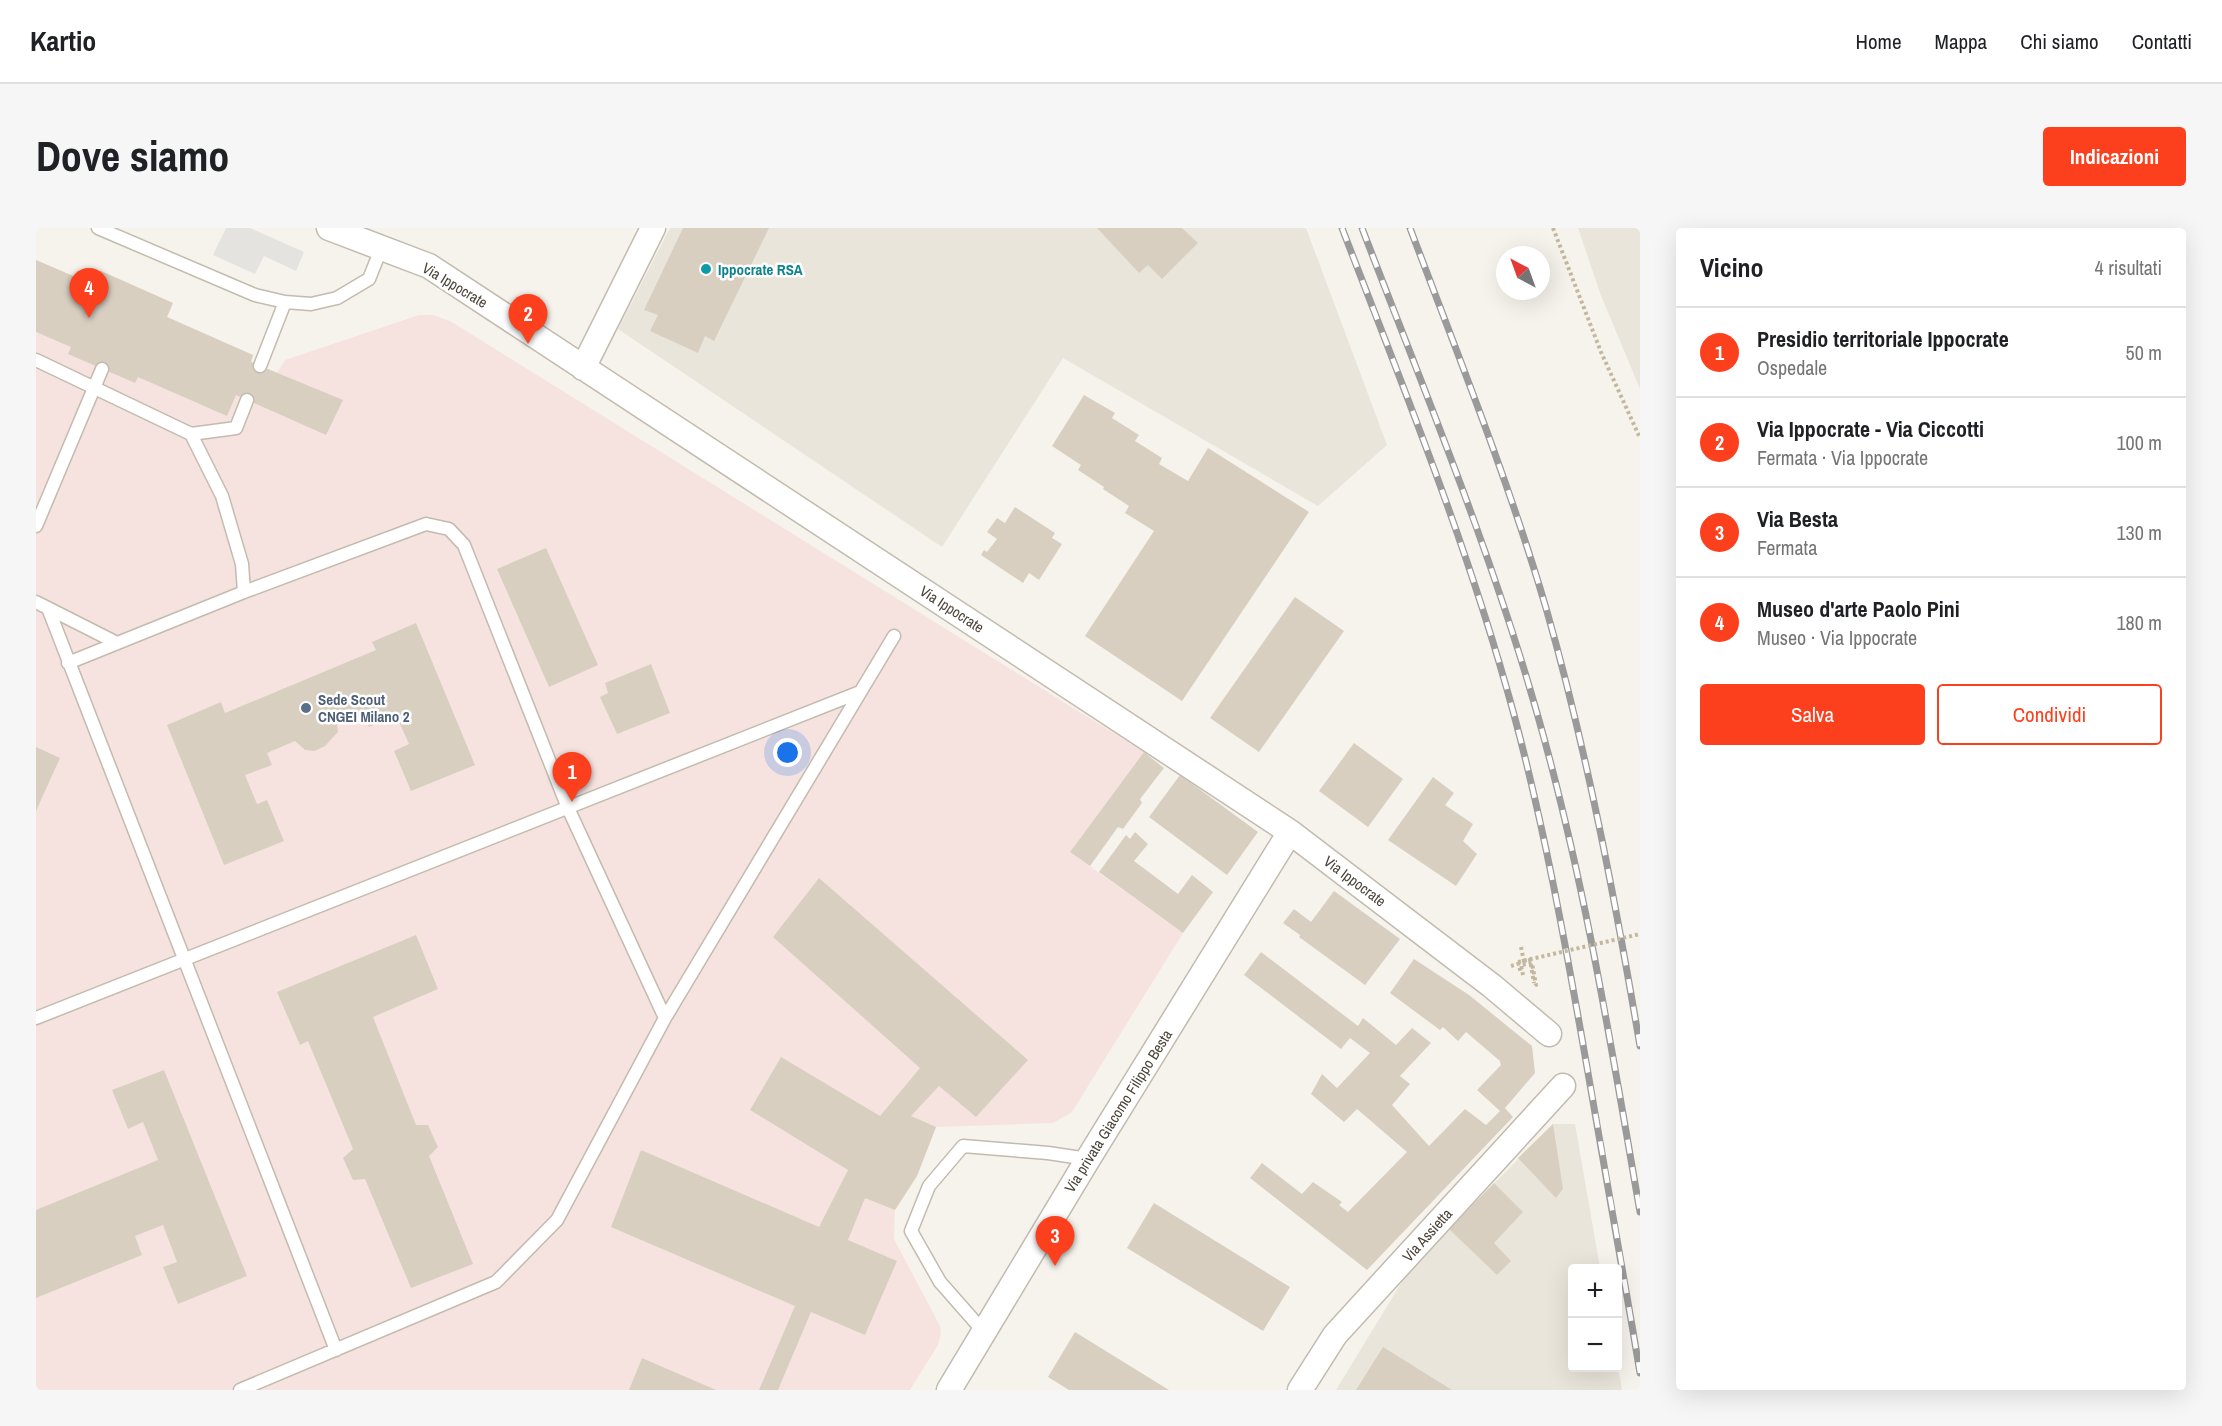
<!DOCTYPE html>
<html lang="it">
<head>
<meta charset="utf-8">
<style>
  body { margin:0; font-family:"Archivo Narrow",sans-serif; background:#f6f6f6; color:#202124 }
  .controls { position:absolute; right:18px; bottom:18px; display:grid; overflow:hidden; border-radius:6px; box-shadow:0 6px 24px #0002 }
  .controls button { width:54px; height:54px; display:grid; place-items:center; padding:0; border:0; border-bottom:2px solid #e0e0e0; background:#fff; color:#202124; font:30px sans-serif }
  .compass { position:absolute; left:1460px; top:18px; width:54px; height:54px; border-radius:50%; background:#fff; box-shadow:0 6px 24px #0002; rotate:319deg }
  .you { position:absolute; left:752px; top:525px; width:21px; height:21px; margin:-15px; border:4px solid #fff; border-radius:50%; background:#1a73e8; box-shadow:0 0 0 9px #1a73e833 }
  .badge { display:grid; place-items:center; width:39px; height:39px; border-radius:50%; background:#fc3f1d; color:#fff; font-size:20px; font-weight:700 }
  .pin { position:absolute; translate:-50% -50px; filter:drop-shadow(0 2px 3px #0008) }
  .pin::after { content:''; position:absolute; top:32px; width:21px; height:18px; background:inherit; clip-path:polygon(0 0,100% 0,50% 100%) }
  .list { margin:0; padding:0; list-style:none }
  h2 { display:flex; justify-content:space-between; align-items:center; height:78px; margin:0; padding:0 24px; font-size:26px }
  h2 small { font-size:20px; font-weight:400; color:#757577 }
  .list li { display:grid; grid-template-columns:39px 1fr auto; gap:18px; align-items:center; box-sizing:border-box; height:90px; padding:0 24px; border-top:2px solid #e0e0e0 }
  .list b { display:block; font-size:22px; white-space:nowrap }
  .list p { margin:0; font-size:20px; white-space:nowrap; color:#757577 }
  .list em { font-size:20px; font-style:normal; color:#757577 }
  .actions { display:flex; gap:12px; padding:18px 24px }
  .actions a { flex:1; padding:14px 0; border:2px solid #fc3f1d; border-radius:6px; text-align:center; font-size:21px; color:#fc3f1d }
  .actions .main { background:#fc3f1d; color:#fff }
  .map { position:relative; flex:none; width:1604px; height:1162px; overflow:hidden; border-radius:6px }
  header { display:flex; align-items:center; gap:36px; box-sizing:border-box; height:84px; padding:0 30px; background:#fff; border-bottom:2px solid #e0e0e0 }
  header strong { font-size:28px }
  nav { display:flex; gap:33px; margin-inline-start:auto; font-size:21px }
  .intro { display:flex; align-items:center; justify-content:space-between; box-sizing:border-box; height:144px; padding:0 36px }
  h1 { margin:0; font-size:42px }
  .button { padding:15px 27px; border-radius:6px; background:#fc3f1d; color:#fff; font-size:21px; font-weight:700 }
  main { display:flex; gap:36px; padding:0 36px }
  aside { flex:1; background:#fff; border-radius:6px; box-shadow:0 6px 24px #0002 }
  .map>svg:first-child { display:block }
  .residential { fill:#eae5da }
  .medical { fill:#f6e3e0 }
  .parking { fill:#e5e3e0 }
  .building { fill:#d8cfc1 }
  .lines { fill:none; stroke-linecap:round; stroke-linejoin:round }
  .service-casing { stroke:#c2bbae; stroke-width:15 }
  .minor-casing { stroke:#c2bbae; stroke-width:27 }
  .path { stroke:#c4b79f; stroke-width:4; stroke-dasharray:3 3; stroke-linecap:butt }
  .service { stroke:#fff; stroke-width:12 }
  .minor { stroke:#fff; stroke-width:24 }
  .rail-casing { stroke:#9a9a9a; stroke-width:7 }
  .rail { stroke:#fff; stroke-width:4.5; stroke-dasharray:14; stroke-linecap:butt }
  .path-bridge { stroke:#c4b79f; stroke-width:4; stroke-dasharray:3 3; stroke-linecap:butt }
  .culture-dot { fill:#0f9aa8; stroke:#fff; stroke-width:2 }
  .service-dot { fill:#5c6f8a; stroke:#fff; stroke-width:2 }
  .labels { text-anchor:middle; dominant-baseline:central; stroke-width:5; stroke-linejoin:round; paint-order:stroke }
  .culture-label { font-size:15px; font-weight:bold; fill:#0d838f; stroke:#fff; text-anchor:start }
  .street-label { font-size:15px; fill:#4b4439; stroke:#fff }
  .service-label { font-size:15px; font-weight:bold; fill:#4e5e75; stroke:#fff; text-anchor:start }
</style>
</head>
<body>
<header>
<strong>Kartio</strong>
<nav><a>Home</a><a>Mappa</a><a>Chi siamo</a><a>Contatti</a></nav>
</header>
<div class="intro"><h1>Dove siamo</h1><a class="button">Indicazioni</a></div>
<main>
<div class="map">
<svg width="1604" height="1162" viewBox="0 0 1604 1162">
  <rect width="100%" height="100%" fill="#f6f3ec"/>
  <!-- residential -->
  <path class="residential" d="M634,0h636l81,217 -69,61 -255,-148 -121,189 -324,-218z
    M1542,0h62v161l-40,-96z
    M1517,896h22l25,144h-28v100l46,-1 4,23h-286l75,-123z"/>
  <!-- medical -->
  <path class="medical" d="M0,32l58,25 7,-14 72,32 -6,14 86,38 -2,7 26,11 8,-13 134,-45h14l17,6 694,431 -74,100 113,81 -111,179 -19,11 -117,4 -19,49 -22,34 -1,29 46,87 1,7 -3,12 -28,45h-874z"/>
  <!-- parking -->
  <path class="parking" d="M190,0h24l54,24 -8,19 -32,-15 -9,18 -42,-19z"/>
  <!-- building -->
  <path class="building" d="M647,0h86l-55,113 -9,-5 -7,17 -48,-22 8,-16 -14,-5z
    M1061,0h85l16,15 -36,36 -14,-14 -9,8z
    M0,32l58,25 7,-14 72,32 -6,14 86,38 -2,7 92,38 -17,35 -90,-40 -9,21 -89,-39 -3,6 -67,-29 3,-7 -35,-15z
    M1048,167l31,18 -3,5 27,17 -4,6 27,17 -3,6 29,17 20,-33 101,64 -127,189 -97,-65 69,-105 -29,-18 4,-7 -26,-17 1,-2 -26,-17 3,-5 -29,-19z
    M979,279l40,26 -3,5 10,6 -23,36 -10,-7 -6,10 -42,-28 3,-5 3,2 10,-13 -10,-7 10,-14 8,5z
    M510,320l52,117 -49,22 -52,-118z
    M1259,369l49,34 -85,121 -49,-34z
    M380,395l59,142 -64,26 -17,-40 15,-7 -13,-29 -27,12 -5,-14 -27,11 1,8 -13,14 -10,5 -10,-1 -10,-9 -28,12 5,12 -27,10 12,29 10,-4 17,41 -60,24 -57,-140 54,-23 4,11 151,-63 -4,-8z
    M615,436l19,49 -53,21 -17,-37 8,-4 -3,-10z
    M1318,515l49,36 -35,48 -49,-36z
    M0,519l24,11 -24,53z
    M1108,524l20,16 -24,31 2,4 -19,26 -5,-2 -28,39 -20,-14z
    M1144,547l78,57 -31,43 -78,-58z
    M1397,549l21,16 -9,12 28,19 -10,17 14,13 -21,32 -68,-46z
    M1099,604l13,12 -14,17 44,33 14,-19 21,17 -30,41 -84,-61 27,-37 4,4z
    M783,650l209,182 -52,57 -37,-31 -28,30 25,11 -19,49 -22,34 -30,-12 -17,42 49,21 -32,74 -54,-23 -33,78h-19l36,-84 -184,-79 30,-77 178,77 29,-57 -98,-60 31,-53 99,59 40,-48 -147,-131z
    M1298,663l66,48 -35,46 -66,-48 1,-2 -17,-12 11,-14 17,13z
    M380,707l22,54 -65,28 43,108h12l10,22 -9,9 44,108 -62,24 -46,-109 -12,1 -10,-22 10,-9 -45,-108 -8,4 -23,-53z
    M1225,724l97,74 5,-8 33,27 16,-17 19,15 -31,33 10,8 -18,21 37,41 36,-37 21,16 14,-14 -23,-21 24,-25 -1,-4 -34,-29 -8,9 -15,-14 -3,3 -50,-37 24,-34 55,36 63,51 3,27 -30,35 8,9 -146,153 -117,-92 12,-15 40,31 11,-12 29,20 -3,3 9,7 59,-60 -50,-43 -13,13 -33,-28 11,-20 15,14 33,-35 -20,-15 -9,11 -97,-74z
    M128,842l83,206 -69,28 -15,-37 14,-5 -14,-37 -28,11 7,19 -106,43v-88l122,-50 -15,-38 -15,7 -16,-39z
    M1517,896l10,65 -7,9 -38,-40z
    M1458,955l29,29 -29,31 17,18 -14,14 -48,-46z
    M1118,975l136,84 -27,44 -136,-83z
    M1039,1104l94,58h-100l-21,-13z
    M1347,1119l69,43h-96z
    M606,1130l74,32h-87z"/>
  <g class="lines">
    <defs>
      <path id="service" d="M62,0l157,67 30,7 26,2 26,-6 32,-19 12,-30
        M0,132l155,74 45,-6 11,-28
        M224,138l25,-64
        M155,206l31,62 20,68 2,28
        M0,298l66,-157
        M0,374l81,41
        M12,380l288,742
        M32,435l176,-71 182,-68 23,5 15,16 104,263 97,210
        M0,790l824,-326
        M948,1104l-44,-50 -29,-51 18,-45 34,-40 85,7 40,6
        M204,1162l256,-108 61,-62 108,-202 229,-382"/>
      <path id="minor" d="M293,0l100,38 861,566 202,154 57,48
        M547,140l70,-140
        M913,1162l139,-231 202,-327
        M1264,1162l35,-55 228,-249"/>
    </defs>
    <!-- service casing -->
    <use href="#service" class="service-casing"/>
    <!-- minor casing -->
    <use href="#minor" class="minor-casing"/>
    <!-- path -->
    <path class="path" d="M1517,0l48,124 39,86
      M1485,719l3,15
      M1482,734l3,11
      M1475,738l19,-6 4,23
      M1487,747l-2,-10 11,-2 4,22 -2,1"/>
    <!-- service -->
    <use href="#service" class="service"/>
    <!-- minor -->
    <use href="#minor" class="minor"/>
    <defs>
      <path id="rail" d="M1306,0c61,159 126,318 171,483 30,111 51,225 71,339 19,107 38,215 56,323
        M1326,0c61,160 128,320 175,485 47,164 74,332 103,499
        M1374,0c47,125 98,251 136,380 41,143 69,291 94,438"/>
    </defs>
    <!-- rail casing -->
    <use href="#rail" class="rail-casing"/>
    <!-- rail -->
    <use href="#rail" class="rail"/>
    <!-- path-bridge -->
    <path class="path-bridge" d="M1482,734l122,-28"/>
  </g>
  <!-- markers -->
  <circle class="culture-dot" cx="670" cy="41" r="6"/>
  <circle class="service-dot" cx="270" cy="480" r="6"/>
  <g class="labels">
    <!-- culture labels -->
    <g class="culture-label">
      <text x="682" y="41">Ippocrate RSA</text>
    </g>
    <!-- street labels -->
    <g class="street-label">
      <text transform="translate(419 57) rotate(31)">Via Ippocrate</text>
      <text transform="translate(916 381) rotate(33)">Via Ippocrate</text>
      <text transform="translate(1319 653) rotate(37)">Via Ippocrate</text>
      <text transform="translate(1082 883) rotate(-58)">Via privata Giacomo Filippo Besta</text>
      <text transform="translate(1391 1007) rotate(-48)">Via Assietta</text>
    </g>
    <!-- service labels -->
    <g class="service-label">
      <text x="282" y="471">Sede Scout<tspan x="282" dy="17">CNGEI Milano 2</tspan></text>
    </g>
  </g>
</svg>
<div class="controls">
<button>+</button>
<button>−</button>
</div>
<svg class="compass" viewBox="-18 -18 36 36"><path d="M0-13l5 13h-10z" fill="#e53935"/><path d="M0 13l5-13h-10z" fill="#757577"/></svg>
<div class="you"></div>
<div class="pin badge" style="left:536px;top:574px">1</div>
<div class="pin badge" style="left:492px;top:116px">2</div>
<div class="pin badge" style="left:1019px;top:1038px">3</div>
<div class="pin badge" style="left:53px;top:90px">4</div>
</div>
<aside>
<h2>Vicino<small>4 risultati</small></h2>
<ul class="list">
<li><span class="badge">1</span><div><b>Presidio territoriale Ippocrate</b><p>Ospedale</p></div><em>50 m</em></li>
<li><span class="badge">2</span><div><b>Via Ippocrate - Via Ciccotti</b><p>Fermata · Via Ippocrate</p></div><em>100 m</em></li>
<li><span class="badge">3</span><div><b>Via Besta</b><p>Fermata</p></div><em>130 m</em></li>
<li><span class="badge">4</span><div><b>Museo d'arte Paolo Pini</b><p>Museo · Via Ippocrate</p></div><em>180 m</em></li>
</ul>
<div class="actions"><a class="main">Salva</a><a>Condividi</a></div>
</aside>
</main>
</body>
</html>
